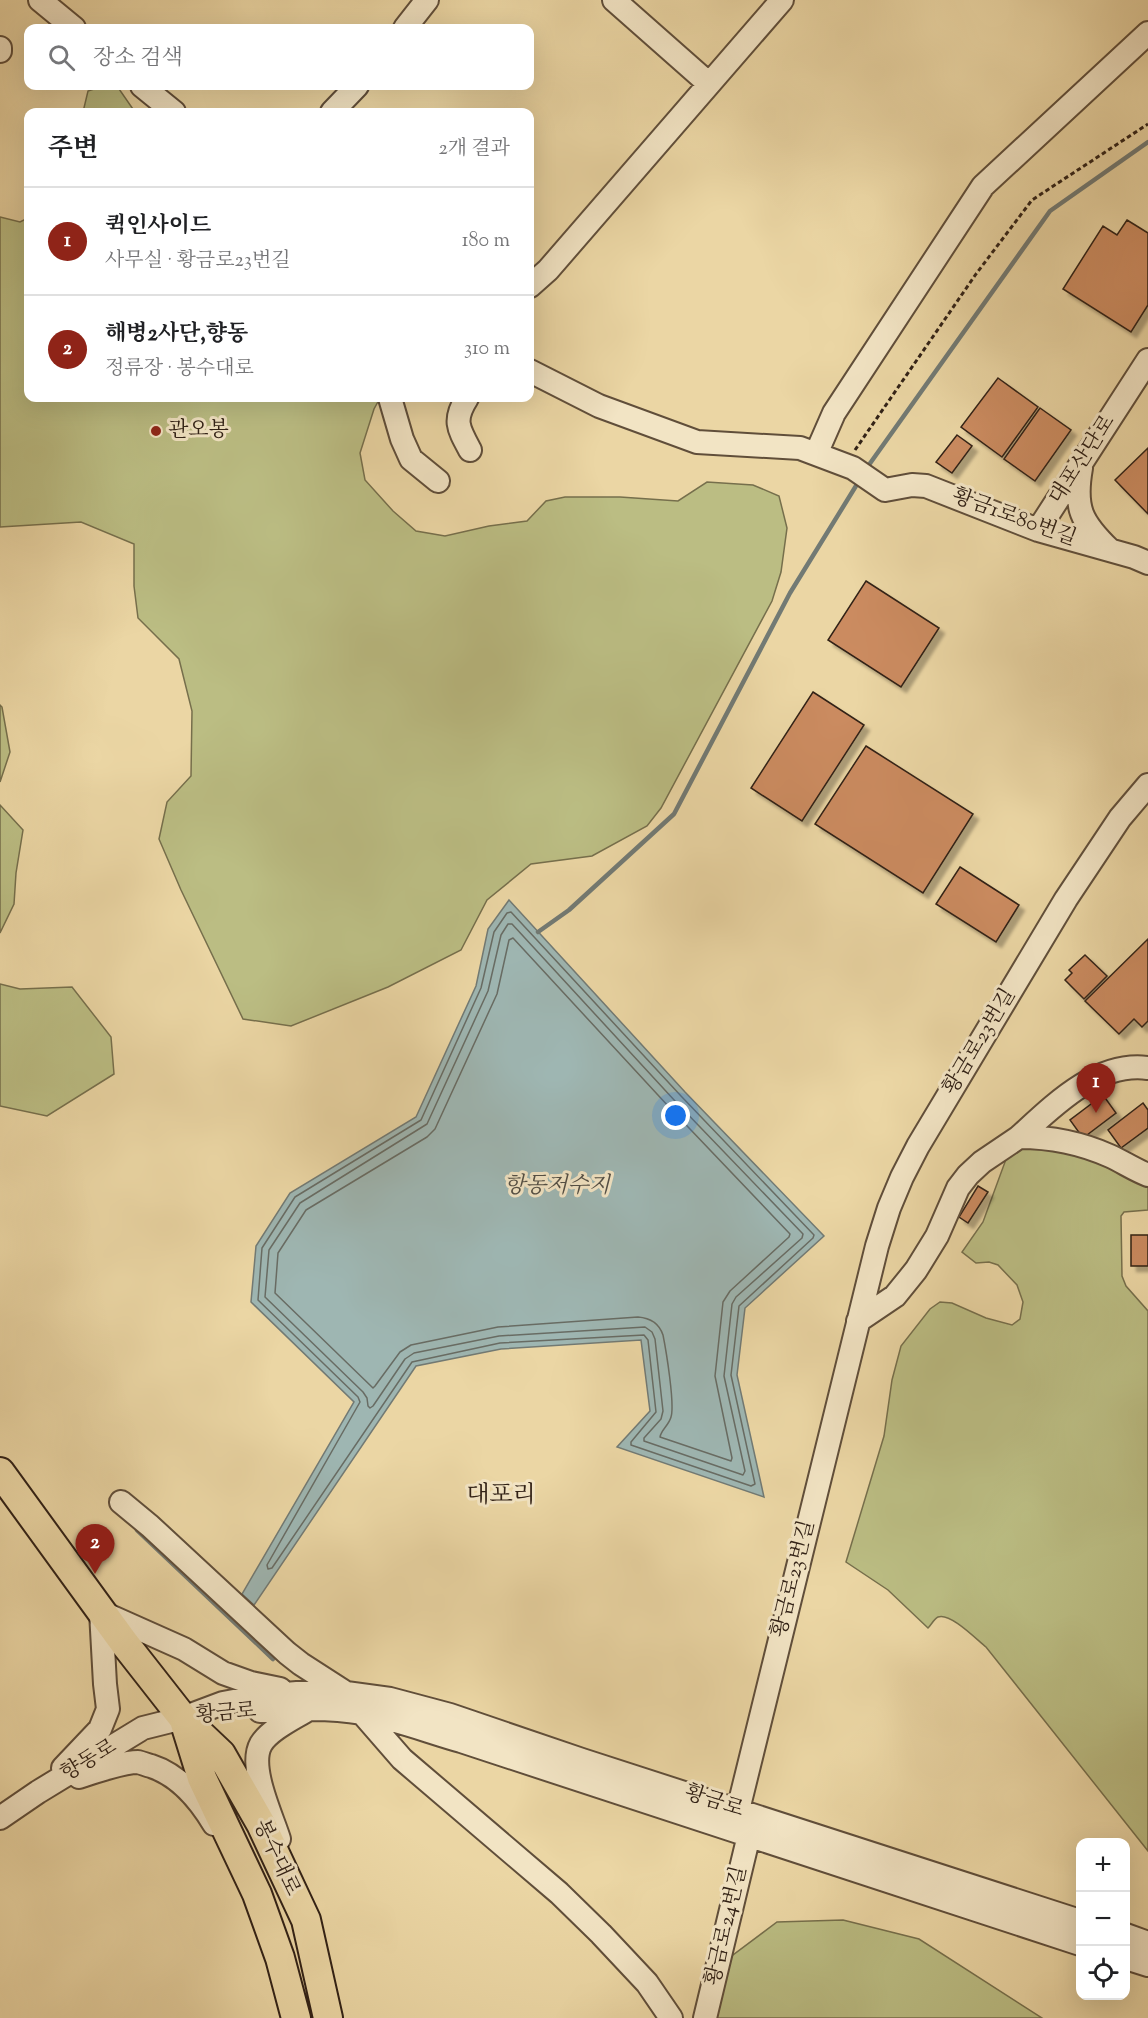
<!DOCTYPE html>
<html lang="ko">
<head>
<meta charset="utf-8">
<style>
  body { margin:0; font-family:"Sorts Mill Goudy","Noto Serif KR",serif; background:#f2f2f2; color:#202124 }
  .controls { position:absolute; right:18px; bottom:18px; display:grid; overflow:hidden; border-radius:12px; box-shadow:0 6px 24px #0002 }
  .controls button { width:54px; height:54px; display:grid; place-items:center; padding:0; border:0; border-bottom:2px solid #e0e0e0; background:#fff; color:#202124; font:30px sans-serif }
  .you { position:absolute; left:676px; top:1116px; width:21px; height:21px; margin:-15px; border:4px solid #fff; border-radius:50%; background:#1a73e8; box-shadow:0 0 0 9px #1a73e833 }
  .badge { display:grid; place-items:center; width:39px; height:39px; border-radius:50%; background:#8f2418; color:#fff; font-size:20px; font-weight:700 }
  .pin { position:absolute; translate:-50% -50px; filter:drop-shadow(0 2px 3px #0008) }
  .pin::after { content:''; position:absolute; top:32px; width:21px; height:18px; background:inherit; clip-path:polygon(0 0,100% 0,50% 100%) }
  .list { margin:0; padding:0; list-style:none }
  h2 { display:flex; justify-content:space-between; align-items:center; height:78px; margin:0; padding:0 24px; font-size:26px }
  h2 small { font-size:20px; font-weight:400; color:#757577 }
  .list li { display:grid; grid-template-columns:39px 1fr auto; gap:18px; align-items:center; box-sizing:border-box; height:108px; padding:0 24px; border-top:2px solid #e0e0e0 }
  .list b { display:block; font-size:22px; white-space:nowrap }
  .list p { margin:0; font-size:20px; white-space:nowrap; color:#757577 }
  .list em { font-size:20px; font-style:normal; color:#757577 }
  .icon { flex:none; width:33px; height:33px; fill:none; stroke:currentColor; stroke-width:2; stroke-linecap:round; stroke-linejoin:round }
  .map { position:relative; flex:none; width:1148px; height:2018px; overflow:hidden }
  .search { position:absolute; background:#fff; box-shadow:0 6px 24px #0002; left:24px; top:24px; width:510px; height:66px; display:flex; align-items:center; gap:15px; box-sizing:border-box; padding:0 21px; border-radius:12px; color:#757577; font-size:22px }
  .panel { position:absolute; background:#fff; box-shadow:0 6px 24px #0002; left:24px; top:108px; width:510px; height:294px; border-radius:12px }
  .map>svg:first-child { display:block }
  .green { fill:#bbbd83; stroke:#766f4c; stroke-width:1.5 }
  .water { fill:#9eb6b2; stroke:#727a74; stroke-width:1.5 }
  .lines { fill:none; stroke-linecap:round; stroke-linejoin:round }
  .shore { stroke:#686c64; stroke-width:1.5 }
  .stream { stroke:#727a74; stroke-width:4.5 }
  .building { fill:#cb8b60; stroke:#312116; stroke-width:1.5; filter:url(#shadow) }
  .minor-casing { stroke:#604e3a; stroke-width:26 }
  .major-casing { stroke:#312116; stroke-width:32 }
  .path { stroke:#312116; stroke-width:3; stroke-dasharray:4.5 3; stroke-linecap:butt }
  .minor { stroke:#f2e4c4; stroke-width:22 }
  .major { stroke:#ebd6a4; stroke-width:28 }
  .poi-dot { fill:#8f2418; stroke:#f2e4c4; stroke-width:2 }
  .labels { text-anchor:middle; dominant-baseline:central; stroke-width:6; stroke-linejoin:round; paint-order:stroke }
  .poi-label { font-size:21px; fill:#312116; stroke:#f2e4c4; text-anchor:start }
  .street-label { font-size:21px; fill:#312116; stroke:#f2e4c4 }
  .water-label { font-size:22px; font-style:italic; fill:#524e45; stroke:#f2e4c4 }
  .quarter-label { font-size:24px; fill:#312116; stroke:#f2e4c4 }
</style>
</head>
<body>
<div class="map">
<svg width="1148" height="2018" viewBox="0 0 1148 2018">
  <defs>
    <filter id="shadow"><feDropShadow dx="5.5" dy="5.5" stdDeviation="1.5" flood-color="#0004"/></filter>
  </defs>
  <rect width="100%" height="100%" fill="#ebd6a4"/>
  <filter id="stains"><feTurbulence type="fractalNoise" baseFrequency=".00333" numOctaves="4"/><feColorMatrix values="0 0 0 0 .2 0 0 0 0 .09 0 0 0 0 .02 0 0 0 .5 -.17"/></filter>
  <radialGradient id="worn" r=".72"><stop offset=".6" stop-color="#630" stop-opacity="0"/><stop offset="1" stop-color="#630" stop-opacity=".3"/></radialGradient>
  <!-- green -->
  <path class="green" d="M103,86h14l18,26h-52l5,-21z
    M0,217l20,5 8,-4v180h352l-6,11 -14,44 5,27 28,31 23,20 29,5 44,-10 38,-5 19,-20 19,-4h55l58,4 29,-19 46,3 26,11 8,32 -6,44 -9,29 -111,207 -14,18 -55,30 -61,8 -44,36 -26,50 -73,37 -97,39 -48,-7 -62,-129 -22,-51 8,-37 24,-26 1,-65 -13,-52 -41,-41 -4,-32v-42l-53,-22 -81,5z
    M0,705l2,2 8,45 -10,30z
    M0,805l23,25 -7,43 -2,31 -14,29z
    M0,984l20,5 52,-2 39,50 3,37 -67,42 -47,-10z
    M1024,1147c38,2 94,17 124,41v22l-24,2 -3,4 1,60 4,10 22,25v540l-162,-204c-9,-7 -36,-35 -48,-30 -4,2 -7,8 -10,11l-40,-38 -42,-28 38,-126 8,-56 9,-34 29,-37 10,-7 12,1 34,15 26,7 8,-6 3,-17 -6,-17 -19,-20 -9,-3 -13,1 -14,-11 21,-30 26,-71z
    M843,1920l76,19 123,79h-337l12,-51 60,-45z"/>
  <!-- water -->
  <path class="water" d="M509,900l176,192 139,144 -79,72 -8,67 27,122 -147,-50 33,-36 -9,-71 -140,9 -85,17 -162,239 -12,-11 112,-192 -103,-100 5,-56 34,-53 126,-76 60,-131 12,-57z"/>
  <g class="lines">
    <!-- shore -->
    <path class="shore" d="M511,912l170,184 133,139 -1,3 -74,68 -8,69 24,109 -4,2 -120,-41v-3l25,-30 -8,-72 -4,-5 -144,8 -88,19 -140,206 -4,1 -1,-4 93,-163 -2,-5 -100,-97 4,-52 33,-51 126,-77 60,-132 13,-56 13,-19z
      M512,924l163,177 128,133 -1,4 -66,59 -4,7 -8,72 21,95 -2,4 -99,-34v-3l17,-19 2,-8 -8,-72 -3,-7 -7,-5 -146,9 -85,17 -9,6 -32,47 -3,2 -2,-2 -1,-8 -4,-6 -98,-95 4,-47 31,-47 127,-79 61,-133 13,-56 7,-11z
      M513,938l156,169 121,127 -1,3 -59,54 -7,11 -8,74 17,82 -1,3 -71,-24c1,-7 9,-12 11,-20 4,-13 -5,-67 -8,-82 -4,-12 -12,-17 -25,-18l-140,10 -87,18 -11,7 -25,34 -2,2 -98,-95 3,-40 28,-43 121,-73 8,-8 62,-135 12,-54z"/>
    <!-- stream -->
    <path class="stream" d="M866,469l184,-258 98,-69
      M538,932l31,-22 105,-96 116,-221 69,-112
      M137,1530l136,129"/>
  </g>
  <!-- building -->
  <path class="building" d="M1127,220l21,13v72l-17,27 -68,-43 40,-63 14,9z
    M998,378l40,29 -36,50 -41,-30z
    M1040,408l31,22 -36,51 -31,-22z
    M957,435l15,11 -20,27 -16,-11z
    M1148,448v66l-33,-34z
    M866,581l73,47 -38,59 -73,-47z
    M813,692l51,33 -62,96 -51,-33z
    M866,746l107,68 -50,79 -108,-69z
    M960,867l59,38 -23,37 -60,-38z
    M1148,939v82l-6,6 -8,-8 -15,15 -34,-33z
    M1085,955l22,21 -23,23 -19,-19 7,-7 -3,-3z
    M1103,1095l13,18 -33,25 -13,-18z
    M1143,1103l5,7v18l-27,20 -13,-18z
    M978,1186l10,6 -20,31 -9,-6z
    M1131,1235h17v31h-17z"/>
  <g class="lines">
    <defs>
      <path id="minor" d="M40,0l34,28
        M614,0l94,83
        M405,28l22,-28
        M0,48v3
        M142,86l32,26
        M332,112l25,-26
        M530,286l18,-16 234,-270
        M530,371l69,35 98,36 103,6 53,20 32,22 27,-5 14,1 112,44 96,27 14,6
        M390,398l12,41 9,20 27,22
        M467,398c-14,22 -9,30 3,52
        M816,454l18,-41 149,-227 165,-153
        M1081,468c-7,40 0,54 29,82
        M1038,530l110,-170
        M1148,1068c-51,-7 -95,38 -129,69 32,0 62,6 91,19 13,6 25,14 38,19
        M858,1321l37,-25 21,-26 21,-34 21,-48 10,-13 14,-13 37,-25
        M121,1502l29,24 137,127 14,11 45,29
        M260,1711c34,-2 69,-4 102,2 34,6 67,19 99,28l619,203
        M362,1713l40,46 157,134 42,41 46,49 24,35
        M63,1768l37,-39 8,-20 -3,-25 -4,-72 83,37 39,24 28,10 29,6
        M79,1777c14,-5 45,-15 59,-15 4,1 9,3 13,4 28,9 48,33 63,58
        M0,1818l38,-26 105,-64 40,-10 40,-15 38,-7 36,-3h49l44,6 60,16 132,45 498,161
        M279,1839c-7,-23 -31,-72 -18,-95 9,-15 34,-26 48,-35
        M1126,1935l22,8
        M1126,1958l22,7
        M705,2018l44,-183 -11,-25 139,-564 12,-38 13,-31 16,-31 148,-247 54,-81 28,-33"/>
      <path id="major" d="M0,1472l125,172 58,74 38,36 40,70 45,96 22,98
        M184,1720l18,58 55,116 23,64 16,60"/>
    </defs>
    <!-- minor casing -->
    <use href="#minor" class="minor-casing"/>
    <!-- major casing -->
    <use href="#major" class="major-casing"/>
    <!-- path -->
    <path class="path" d="M855,450l121,-176 56,-74 116,-76"/>
    <!-- minor -->
    <use href="#minor" class="minor"/>
    <!-- major -->
    <use href="#major" class="major"/>
  </g>
  <!-- markers -->
  <circle class="poi-dot" cx="156" cy="431" r="6"/>
  <g class="labels">
    <!-- poi labels -->
    <g class="poi-label">
      <text x="168" y="431">관오봉</text>
    </g>
    <!-- street labels -->
    <g class="street-label">
      <text transform="translate(1083 460) rotate(-57)">대포산단로</text>
      <text transform="translate(1014 518) rotate(20)">황금1로80번길</text>
      <text transform="translate(980 1042) rotate(-59)">황금로23번길</text>
      <text transform="translate(794 1579) rotate(-76)">황금로23번길</text>
      <text transform="translate(226 1714) rotate(-5)">황금로</text>
      <text transform="translate(89 1761) rotate(-31)">향동로</text>
      <text transform="translate(714 1802) rotate(18)">황금로</text>
      <text transform="translate(276 1858) rotate(65)">봉수대로</text>
      <text transform="translate(727 1926) rotate(-77)">황금로24번길</text>
    </g>
    <!-- water labels -->
    <g class="water-label">
      <text x="557" y="1187">항동저수지</text>
    </g>
    <!-- quarter labels -->
    <g class="quarter-label">
      <text x="501" y="1496">대포리</text>
    </g>
  </g>
  <rect width="100%" height="100%" filter="url(#stains)"/>
  <rect width="100%" height="100%" fill="url(#worn)"/>
</svg>
<div class="controls">
<button>+</button>
<button>−</button>
<button><svg class="icon" aria-label="locate" viewBox="0 0 24 24"><circle cx="12" cy="12" r="6"/><path d="M12 2v4M12 18v4M2 12h4M18 12h4"/></svg></button>
</div>
<div class="you"></div>
<div class="pin badge" style="left:1096px;top:1113px">1</div>
<div class="pin badge" style="left:95px;top:1574px">2</div>
<div class="search"><svg class="icon" aria-label="search" viewBox="0 0 24 24"><circle cx="10" cy="10" r="6"/><path d="M15 15l6 6"/></svg>장소 검색</div>
<section class="panel">
<h2>주변<small>2개 결과</small></h2>
<ul class="list">
<li><span class="badge">1</span><div><b>퀵인사이드</b><p>사무실 · 황금로23번길</p></div><em>180 m</em></li>
<li><span class="badge">2</span><div><b>해병2사단,향동</b><p>정류장 · 봉수대로</p></div><em>310 m</em></li>
</ul>
</section>
</div>
</body>
</html>
